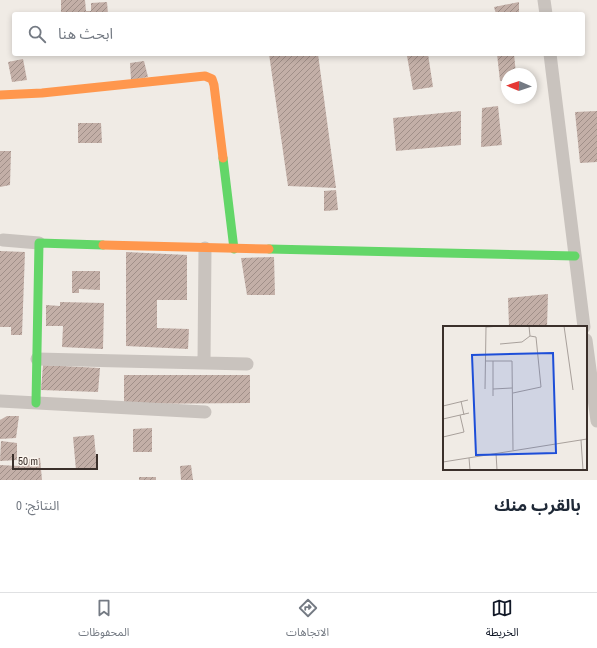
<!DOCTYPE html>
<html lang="ar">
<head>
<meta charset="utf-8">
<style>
  body { margin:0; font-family:"Archivo Narrow","Noto Sans Arabic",sans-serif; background:#f6f6f7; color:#1f2937; direction:rtl }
  .compass { position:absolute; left:501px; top:68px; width:36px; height:36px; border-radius:50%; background:#fff; box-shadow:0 2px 6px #0003; rotate:272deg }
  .scale { position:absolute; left:12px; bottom:10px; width:86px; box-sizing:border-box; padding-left:4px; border:2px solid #3b302b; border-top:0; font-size:11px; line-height:14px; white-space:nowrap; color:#3b302b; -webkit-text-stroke:3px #fbf5ee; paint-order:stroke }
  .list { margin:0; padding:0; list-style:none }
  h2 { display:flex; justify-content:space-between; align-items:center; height:52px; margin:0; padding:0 16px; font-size:17px }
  h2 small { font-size:13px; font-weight:400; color:#747a83 }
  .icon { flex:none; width:22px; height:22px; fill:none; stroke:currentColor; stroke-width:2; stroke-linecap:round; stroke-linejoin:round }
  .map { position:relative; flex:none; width:597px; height:480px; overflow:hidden; direction:ltr }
  .search { position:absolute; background:#fff; box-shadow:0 2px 6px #0003; left:12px; right:12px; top:12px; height:44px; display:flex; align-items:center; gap:10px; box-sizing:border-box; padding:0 14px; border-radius:4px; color:#747a83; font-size:15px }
  .sheet { height:112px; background:#fff }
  nav { display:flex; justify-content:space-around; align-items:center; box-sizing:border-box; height:56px; border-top:1px solid #e0e1e3; background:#fff; font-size:11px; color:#747a83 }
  nav a { display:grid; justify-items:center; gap:2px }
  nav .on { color:#111827 }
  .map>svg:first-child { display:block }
  .building { fill:url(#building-hatch) }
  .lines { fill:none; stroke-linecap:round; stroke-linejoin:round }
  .street { stroke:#c9c3be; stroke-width:13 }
  .fast { stroke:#63d668; stroke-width:9 }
  .slow { stroke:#ff974d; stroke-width:9 }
  .inset-road { fill:none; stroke:#a8a09b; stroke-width:1 }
  .view { fill:#1d4ed8; fill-opacity:0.15; stroke:#1d4ed8; stroke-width:2 }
  .inset-edge { fill:none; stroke:#3b302b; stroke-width:2 }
</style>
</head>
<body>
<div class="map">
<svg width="597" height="480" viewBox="0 0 597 480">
  <defs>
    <pattern id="building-hatch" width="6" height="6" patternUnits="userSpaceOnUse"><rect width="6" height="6" fill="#c3afa7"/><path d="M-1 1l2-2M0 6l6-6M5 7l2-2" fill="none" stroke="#a08f88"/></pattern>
  </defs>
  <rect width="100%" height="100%" fill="#f0ebe5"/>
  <!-- building -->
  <path class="building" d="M61,0h24l1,11h5v-8l16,-1 1,12h-47z
    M519,2v12h-23l-2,-7z
    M269,54h49l18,134 -48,-2z
    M420,54h8l5,33 -20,3 -6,-34z
    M497,54h17l2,20h-9v6l-7,1z
    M23,59l4,21 -15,2 -4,-20z
    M144,61l4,16 -17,3 -1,-17z
    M498,106l4,39 -21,2 1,-39z
    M461,111v34l-65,6 -3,-33z
    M597,111v51l-17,1 -5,-51z
    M78,123h23l1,20h-24z
    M0,151h11l-1,34 -10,2z
    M336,190l2,20 -14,1v-20z
    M0,251l25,1 -3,83h-11v-8h-11z
    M126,252l61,3v45h-30v28l32,1 -1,20 -62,-3z
    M274,257l1,38h-28l-6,-37z
    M72,271h28v19l-21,-1v4h-7z
    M548,294l-1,33h-38l-1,-29z
    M60,302l44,1 -1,46 -41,-2 1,-21h-17v-21l14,1z
    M43,365l57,3 -2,24 -57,-2z
    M124,375h126v28l-126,1z
    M7,416h12l-3,22 -16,1v-19z
    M152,428v24h-19v-23z
    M94,435l3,33 -21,2 -3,-33z
    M1,441l16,2v17l-17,1z
    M40,458l2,22h-42v-15l18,1 -1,-6z
    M191,465l2,15h-12l-1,-14z
    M139,477h17v3h-17z"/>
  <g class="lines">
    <!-- street -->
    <path class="street" d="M544,0l2,14
      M550,54l34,273
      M3,240l36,3
      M586,340l11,81
      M37,359l210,5
      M204,363l1,-115
      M0,401l205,11"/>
    <!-- fast -->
    <path class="fast" d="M223,158l11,91
      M269,249l306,7
      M36,403l3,-160 64,2"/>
    <!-- slow -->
    <path class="slow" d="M0,95l42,-2 163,-17 7,3 2,6 9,73
      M103,245l166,4"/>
  </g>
  <!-- overview -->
  <g transform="translate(443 326)">
    <rect width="144" height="144" fill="#f0ebe5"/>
    <path class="inset-road" d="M0,0h19M121,0l9,64M57,18l22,-2 8,-6M43,35h26l1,89M50,35v35M42,63l1,-62 15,-1M50,63l19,-1M70,67l28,-6 -5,-50 -6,-1 -1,-10M18,75l3,14M0,80l25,-6M0,93l26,-6M0,111l21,-5 -4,-17M138,114l2,30M53,127l1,17M26,132l1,12M0,136l144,-23"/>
    <path class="view" d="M110,27l3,100 -80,2 -4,-100z"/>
    <rect width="144" height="144" class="inset-edge"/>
  </g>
</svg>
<svg class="compass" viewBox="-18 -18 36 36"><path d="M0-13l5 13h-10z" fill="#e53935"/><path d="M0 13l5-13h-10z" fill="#747a83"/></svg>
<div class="scale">50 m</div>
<div class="search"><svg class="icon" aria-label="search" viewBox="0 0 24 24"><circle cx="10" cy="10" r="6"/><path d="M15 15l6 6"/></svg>ابحث هنا</div>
</div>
<section class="sheet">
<h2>بالقرب منك<small>النتائج: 0</small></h2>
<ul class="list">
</ul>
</section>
<nav>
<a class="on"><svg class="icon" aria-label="map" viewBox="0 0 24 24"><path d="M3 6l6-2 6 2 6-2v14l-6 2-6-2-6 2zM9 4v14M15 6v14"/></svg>الخريطة</a>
<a><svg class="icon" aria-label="directions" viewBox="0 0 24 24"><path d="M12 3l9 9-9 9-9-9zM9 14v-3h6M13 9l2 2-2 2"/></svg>الاتجاهات</a>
<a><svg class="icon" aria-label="saved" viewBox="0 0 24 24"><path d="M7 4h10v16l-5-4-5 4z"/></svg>المحفوظات</a>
</nav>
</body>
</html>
